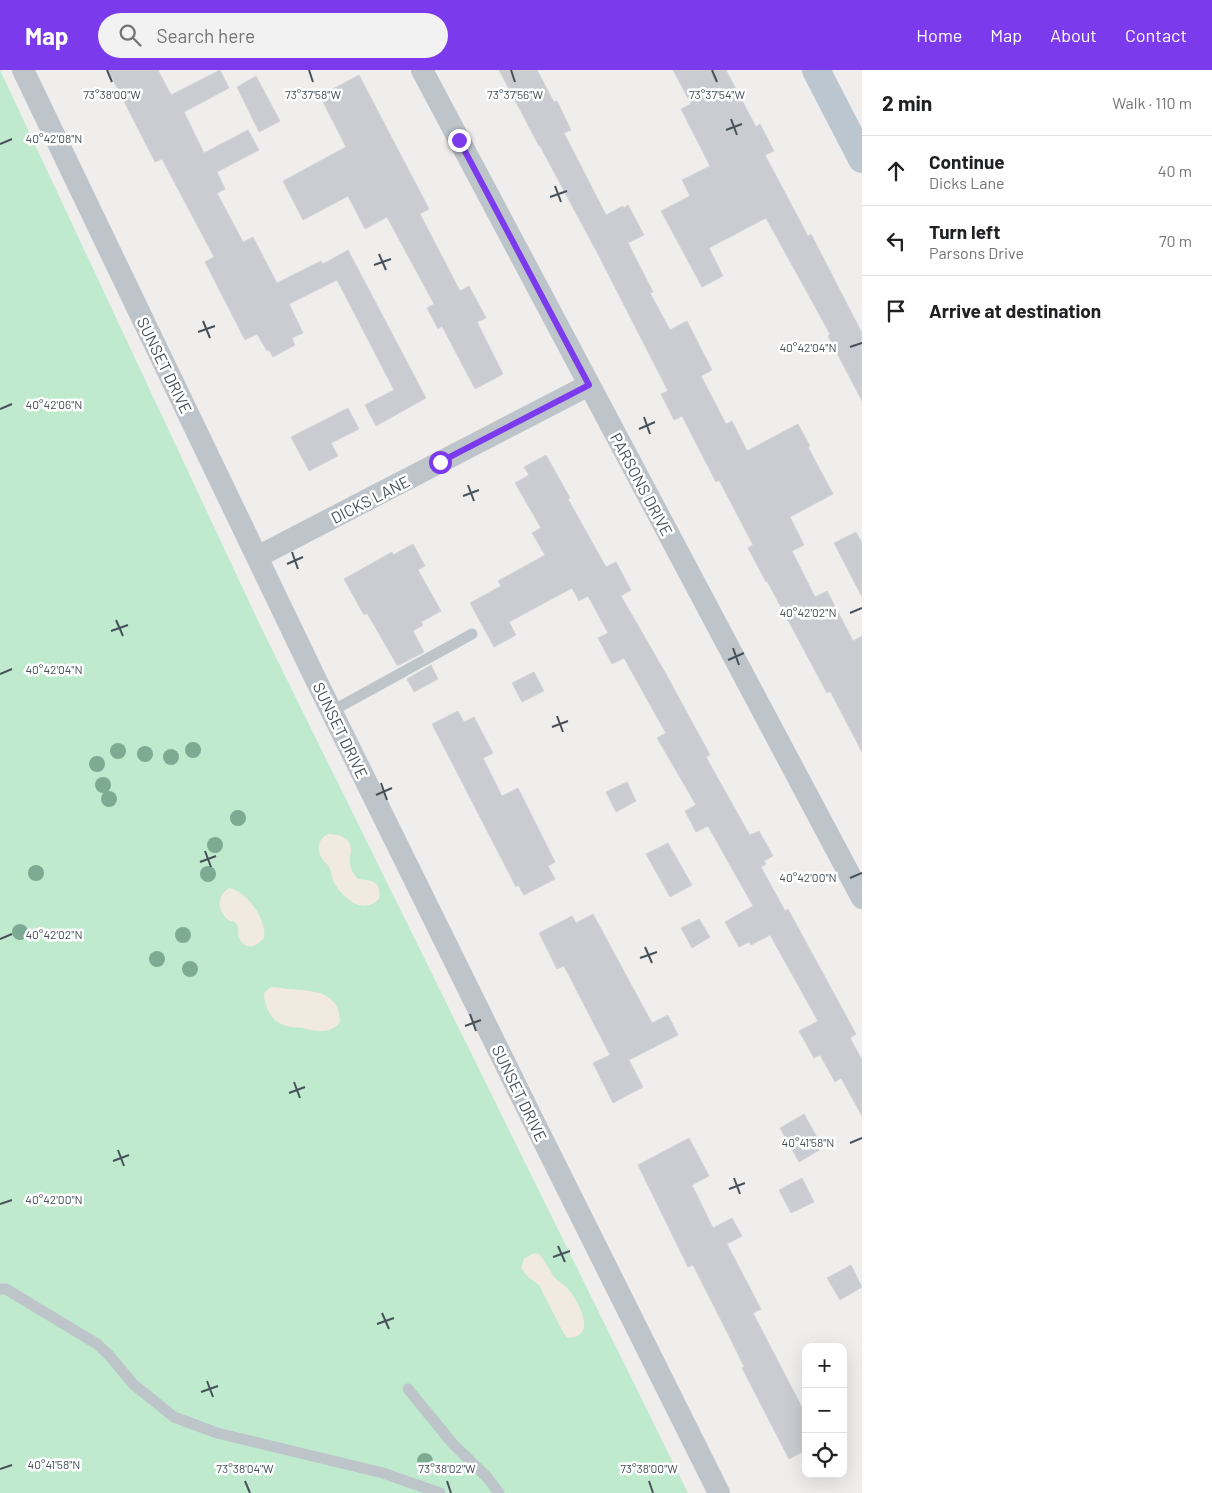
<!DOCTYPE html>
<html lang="en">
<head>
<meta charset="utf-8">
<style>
  body { margin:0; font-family:Barlow,sans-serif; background:#f2f2f2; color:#202124 }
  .controls { position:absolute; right:15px; bottom:15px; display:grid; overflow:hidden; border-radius:10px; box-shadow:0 5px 20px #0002 }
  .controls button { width:45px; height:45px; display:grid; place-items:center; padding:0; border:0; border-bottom:1px solid #e0e0e0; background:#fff; color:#202124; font:25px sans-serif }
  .stop { position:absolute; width:15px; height:15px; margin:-11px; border:4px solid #7c3aed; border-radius:50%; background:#fff }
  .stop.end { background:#7c3aed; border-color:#fff; box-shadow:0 1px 5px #0008 }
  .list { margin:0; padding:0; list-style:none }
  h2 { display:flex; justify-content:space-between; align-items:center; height:65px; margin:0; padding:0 20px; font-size:21px }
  h2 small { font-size:16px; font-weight:400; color:#757577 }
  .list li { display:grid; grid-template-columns:32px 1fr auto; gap:15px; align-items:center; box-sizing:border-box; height:70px; padding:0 20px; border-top:1px solid #e0e0e0 }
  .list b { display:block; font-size:19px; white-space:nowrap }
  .list p { margin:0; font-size:16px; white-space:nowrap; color:#757577 }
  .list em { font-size:16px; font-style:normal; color:#757577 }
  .icon { flex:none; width:28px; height:28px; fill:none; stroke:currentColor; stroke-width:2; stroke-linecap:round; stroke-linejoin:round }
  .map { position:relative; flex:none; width:862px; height:1423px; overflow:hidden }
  header { display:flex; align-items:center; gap:30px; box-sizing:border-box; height:70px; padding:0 25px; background:#7c3aed; color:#fff }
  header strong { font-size:24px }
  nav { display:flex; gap:28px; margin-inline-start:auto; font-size:18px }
  .search { width:350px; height:45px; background:#f2f2f2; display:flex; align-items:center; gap:12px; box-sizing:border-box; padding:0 18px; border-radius:28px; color:#757577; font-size:19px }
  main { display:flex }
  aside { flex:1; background:#fff }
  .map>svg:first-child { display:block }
  .green { fill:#bfeace }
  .sand { fill:#f0eadf }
  .building { fill:#caccd1; stroke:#d2d4d8 }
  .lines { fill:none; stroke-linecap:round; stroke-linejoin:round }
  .lane { stroke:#bdc5cb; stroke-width:11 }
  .street { stroke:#bdc5cb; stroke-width:22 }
  .secondary { stroke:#bcc6cf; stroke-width:28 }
  .tree { fill:#7daa92 }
  .route { stroke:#7c3aed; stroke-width:6 }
  .ticks { fill:none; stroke:#475159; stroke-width:2 }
  .labels { text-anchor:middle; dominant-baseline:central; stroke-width:5; stroke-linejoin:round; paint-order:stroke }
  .street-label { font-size:16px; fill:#475159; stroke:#fff }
  .ticks-label { font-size:12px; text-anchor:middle; fill:#475159; stroke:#fff; stroke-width:5; stroke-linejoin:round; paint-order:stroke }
</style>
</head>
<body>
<header>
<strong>Map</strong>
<div class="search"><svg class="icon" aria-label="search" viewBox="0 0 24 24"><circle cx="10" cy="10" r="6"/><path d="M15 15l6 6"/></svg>Search here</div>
<nav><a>Home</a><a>Map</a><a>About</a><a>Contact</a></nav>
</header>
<main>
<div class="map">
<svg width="862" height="1423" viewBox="0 0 862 1423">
  <rect width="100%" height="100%" fill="#f0eded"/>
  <!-- green -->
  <path class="green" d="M0,0l259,553 429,870h-688z"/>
  <!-- sand -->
  <path class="sand" d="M328,764c11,0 24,4 23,18 -1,4 -2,8 -1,12 1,6 4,11 8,15 15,2 23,1 21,20 -16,16 -35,0 -44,-15 -3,-4 -3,-10 -5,-15 -2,-5 -6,-7 -9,-12 -5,-8 -2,-19 7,-23z
    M229,818c18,3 38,32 35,50 -7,9 -19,13 -25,0 -2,-5 1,-10 -3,-15 -4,-3 -7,-1 -10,-5 -10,-10 -8,-23 3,-30z
    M271,917c7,0 13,2 19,2 23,2 50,2 50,33 -8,12 -24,10 -37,6 -5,-1 -11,0 -16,-2 -15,-3 -23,-19 -23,-33z
    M534,1183l5,1c6,7 10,15 15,23 3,4 8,6 12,10 12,12 33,50 2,51l-4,-4 -25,-49 -11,-8 -7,-9 3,-9z"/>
  <!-- building -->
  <path class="building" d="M108,0h50l13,25 49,-25 9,18 -45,24 20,41 44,-23 11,20 -42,22 8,17 -8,4 26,49 10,-5 24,46 44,-22 2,3 25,-14 78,148 -50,28 -11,-21 29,-15 -57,-110 -48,24 14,29 -11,5 3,7 -22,12 -4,-7 -2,1 -10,-17 -12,6 -40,-78 9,-5 -52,-98 -7,3z
    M499,0h38l17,32 3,-1 14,29 -7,3 42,82 17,-9 1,2 4,-3 16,30 -16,8 25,49 -3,1 20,37 17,-9 25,49 -11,6 25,48 6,-3 15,30 51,-27 12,22 -2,1 25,47 -43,23 14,28 -12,6 23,46 12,-6 26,50 9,-5v116l-32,-61 -3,2 -60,-112 -1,1 -18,-34 5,-3 -34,-65 -3,2 -34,-66 -8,4 -13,-26 7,-3 -68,-133 -60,-112h-1z
    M673,0h53l30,57 4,-3 14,27 -9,4 43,81 3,-2 51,99v68l-34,-65 2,-2 -64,-116 -57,30 14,28 -21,11 -41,-76 29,-15 -8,-16 28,-14 -29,-57 10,-5z
    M359,5l70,134 -9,5 40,77 9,-5 17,32 -9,4 26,52 -28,15 -33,-63 -4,3 -11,-21 7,-4 -47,-87 -22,12 -17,-33 -45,24 -20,-39 63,-34 -26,-51z
    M256,6l24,45 -21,11 -22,-45z
    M348,338l11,21 -28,14 7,13 -29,15 -18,-34z
    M546,385l24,43 -2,1 38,68 10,-5 15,28 -10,6 45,78 44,81 -4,2 42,75 2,3 9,-4 14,25 -9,5 2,3 -5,3 24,44 3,-2 68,125 -6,4 12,22v56l-21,-38 -6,4 -15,-27 -6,3 -15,-27 19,-10 -48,-86 -19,10 -2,-3 -10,5 -14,-25 28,-16 -45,-80 -12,6 -11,-21 11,-6 -39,-67 9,-5 -3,-5 -39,-70 -12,6 -14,-26 10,-5 -20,-37 -9,5 -7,-13 -63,34 7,13 -22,12 -24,-44 31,-17 -3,-5 47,-26 -13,-22 9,-5 -26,-45 14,-8 -5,-8z
    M856,462l6,11v54l-28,-54z
    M413,474l12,22 -7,4 23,41 -20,11 2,3 -10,6 11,21 -25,13h-2l-30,-52 -3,2 -20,-36 48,-27 1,3z
    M431,595l7,14 -24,13 -7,-13z
    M534,602l10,19 -22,11 -10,-19z
    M458,641l6,11 10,-5 19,36 -10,5 19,38 16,-8 37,74 -7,4 7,13 -31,16 -6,-10 -2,2 -84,-163z
    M627,712l9,19 -20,11 -10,-20z
    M668,773l24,42 -22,12 -24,-43z
    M593,844l59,109 16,-8 10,20 -49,25 14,27 -30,16 -20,-40 17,-8 -46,-89 -7,3 -18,-36 33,-17 4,7z
    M699,849l11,18 -18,11 -11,-20z
    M804,1044l19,34 -24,14 -19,-34z
    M689,1068l20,38 -17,9 21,43 19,-10 10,18 -15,8 34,65 -8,4 53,102v35l-17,9 -47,-91 2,-1 -11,-23 -40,-79 -5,2 -50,-102z
    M802,1108l12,24 -23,11 -12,-23z
    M851,1195l11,22 -22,13 -13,-22z"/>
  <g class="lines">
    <!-- lane -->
    <path class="lane" d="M332,641l140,-77
      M0,1219h6l91,55 12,11 24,29 41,33 43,16 166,40 57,20
      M408,1319l45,55 34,33 12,16"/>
    <!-- street -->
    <path class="street" d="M23,0l294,612 215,436 187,375
      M422,0l440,828
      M257,487l332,-172"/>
    <!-- secondary -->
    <path class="secondary" d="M816,0l46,89"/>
  </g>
  <!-- trees -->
  <g class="tree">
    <circle cx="193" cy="680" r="8"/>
    <circle cx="118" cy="681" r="8"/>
    <circle cx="145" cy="684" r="8"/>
    <circle cx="171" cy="687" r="8"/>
    <circle cx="97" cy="694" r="8"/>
    <circle cx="103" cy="715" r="8"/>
    <circle cx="109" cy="729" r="8"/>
    <circle cx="238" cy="748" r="8"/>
    <circle cx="215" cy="775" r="8"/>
    <circle cx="36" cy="803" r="8"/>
    <circle cx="208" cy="804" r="8"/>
    <circle cx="20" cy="862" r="8"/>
    <circle cx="183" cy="865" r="8"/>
    <circle cx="157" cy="889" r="8"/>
    <circle cx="190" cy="899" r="8"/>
    <circle cx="425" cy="1391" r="8"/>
  </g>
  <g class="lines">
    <!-- route -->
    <path class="route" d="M440,392l149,-77 -130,-245"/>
  </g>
  <!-- ticks -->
  <path class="ticks" d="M107,0l5,12M309,0l4,12M511,0l4,12M712,0l5,12M731,49l6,16M726,60l16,-6M0,74l12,-5M555,116l6,16M550,127l17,-6M379,184l7,16M374,195l17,-6M203,251l7,17M198,262l17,-6M850,277l12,-4M0,339l12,-5M644,347l6,17M639,359l16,-7M468,415l6,16M463,426l16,-6M292,482l6,17M287,494l16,-7M850,543l12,-5M116,550l7,16M111,561l17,-6M733,578l6,17M728,590l16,-7M0,604l12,-5M557,646l6,16M552,657l16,-6M381,713l6,17M376,725l16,-7M205,781l6,16M200,792l16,-6M850,808l12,-5M0,869l12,-5M645,877l7,16M640,888l17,-6M470,944l6,17M465,956l16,-6M294,1012l6,16M289,1023l16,-6M850,1073l12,-5M118,1080l6,16M113,1091l16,-6M734,1108l6,16M729,1119l16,-6M0,1134l12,-4M558,1176l7,16M553,1187l17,-6M382,1243l7,16M377,1254l17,-6M207,1311l6,16M201,1322l17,-6M0,1399l12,-4M245,1411l5,12M447,1411l4,12M649,1411l4,12"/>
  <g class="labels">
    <!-- street labels -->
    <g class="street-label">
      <text transform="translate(165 295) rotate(64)">SUNSET DRIVE</text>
      <text transform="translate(642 414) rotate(62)">PARSONS DRIVE</text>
      <text transform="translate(370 429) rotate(-27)">DICKS LANE</text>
      <text transform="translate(341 660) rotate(64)">SUNSET DRIVE</text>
      <text transform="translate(520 1023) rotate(64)">SUNSET DRIVE</text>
    </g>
  </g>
  <g class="ticks-label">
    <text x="112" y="29">73°38'00"W</text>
    <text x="313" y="29">73°37'58"W</text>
    <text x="515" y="29">73°37'56"W</text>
    <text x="717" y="29">73°37'54"W</text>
    <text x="54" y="73">40°42'08"N</text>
    <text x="808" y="282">40°42'04"N</text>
    <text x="54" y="339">40°42'06"N</text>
    <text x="808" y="547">40°42'02"N</text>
    <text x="54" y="604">40°42'04"N</text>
    <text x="808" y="812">40°42'00"N</text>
    <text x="54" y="869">40°42'02"N</text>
    <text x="808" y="1077">40°41'58"N</text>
    <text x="54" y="1134">40°42'00"N</text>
    <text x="54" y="1399">40°41'58"N</text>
    <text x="245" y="1403">73°38'04"W</text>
    <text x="447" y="1403">73°38'02"W</text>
    <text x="649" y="1403">73°38'00"W</text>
  </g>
</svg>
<div class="controls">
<button>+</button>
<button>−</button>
<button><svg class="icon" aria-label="locate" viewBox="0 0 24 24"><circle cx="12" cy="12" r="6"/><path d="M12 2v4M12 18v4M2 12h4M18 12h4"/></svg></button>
</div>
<div class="stop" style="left:440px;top:392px"></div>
<div class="stop end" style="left:459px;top:70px"></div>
</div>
<aside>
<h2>2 min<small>Walk · 110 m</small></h2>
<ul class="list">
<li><svg class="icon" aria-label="ahead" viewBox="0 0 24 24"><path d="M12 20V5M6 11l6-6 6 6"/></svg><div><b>Continue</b><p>Dicks Lane</p></div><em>40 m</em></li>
<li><svg class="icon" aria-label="left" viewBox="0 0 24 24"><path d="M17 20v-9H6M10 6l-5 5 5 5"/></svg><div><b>Turn left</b><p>Parsons Drive</p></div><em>70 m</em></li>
<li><svg class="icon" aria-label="arrive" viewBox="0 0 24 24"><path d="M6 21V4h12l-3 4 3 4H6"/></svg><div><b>Arrive at destination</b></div></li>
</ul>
</aside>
</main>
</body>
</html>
